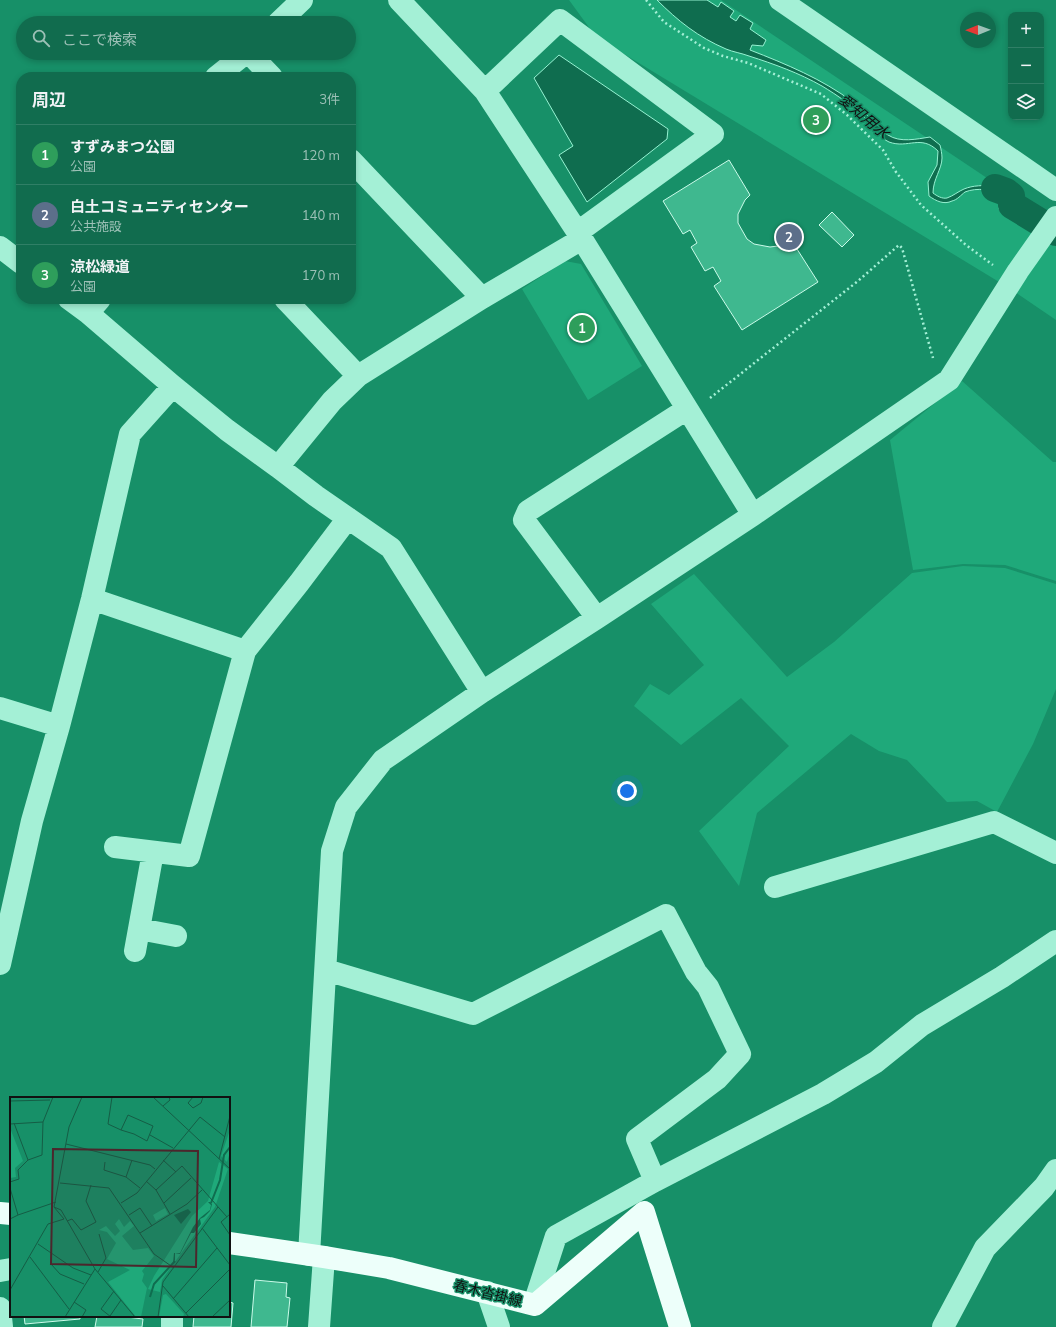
<!DOCTYPE html>
<html lang="ja">
<head>
<meta charset="utf-8">
<style>
  body { margin:0; font-family:Mulish,"Noto Sans JP",sans-serif; background:#1e7458; color:#f1f3f6 }
  .controls { position:absolute; right:12px; top:12px; display:grid; overflow:hidden; border-radius:8px; box-shadow:0 2px 6px #0003 }
  .controls button { width:36px; height:36px; display:grid; place-items:center; padding:0; border:0; border-bottom:1px solid #307f66; background:#116c4e; color:#f1f3f6; font:20px sans-serif }
  .compass { position:absolute; left:960px; top:12px; width:36px; height:36px; border-radius:50%; background:#116c4e; box-shadow:0 2px 6px #0003; rotate:269deg }
  .you { position:absolute; left:627px; top:791px; width:14px; height:14px; margin:-10px; border:3px solid #fff; border-radius:50%; background:#1a73e8; box-shadow:0 0 0 6px #1a73e833 }
  .badge { display:grid; place-items:center; width:26px; height:26px; border-radius:50%; background:#f7b2c0; color:#fff; font-size:13px; font-weight:700 }
  .pin { position:absolute; translate:-50% -50%; border:2px solid #fff; box-shadow:0 1px 4px #0006 }
  .list { margin:0; padding:0; list-style:none }
  h2 { display:flex; justify-content:space-between; align-items:center; height:52px; margin:0; padding:0 16px; font-size:17px }
  h2 small { font-size:13px; font-weight:400; color:#9cc0b6 }
  .list li { display:grid; grid-template-columns:26px 1fr auto; gap:12px; align-items:center; box-sizing:border-box; height:60px; padding:0 16px; border-top:1px solid #307f66 }
  .list b { display:block; font-size:15px; white-space:nowrap }
  .list p { margin:0; font-size:13px; white-space:nowrap; color:#9cc0b6 }
  .list em { font-size:13px; font-style:normal; color:#9cc0b6 }
  .icon { flex:none; width:22px; height:22px; fill:none; stroke:currentColor; stroke-width:2; stroke-linecap:round; stroke-linejoin:round }
  .map { position:relative; flex:none; width:1056px; height:1327px; overflow:hidden }
  .search { position:absolute; background:#116c4e; box-shadow:0 2px 6px #0003; left:16px; top:16px; width:340px; height:44px; display:flex; align-items:center; gap:10px; box-sizing:border-box; padding:0 14px; border-radius:22px; color:#9cc0b6; font-size:15px }
  .panel { position:absolute; background:#116c4e; box-shadow:0 2px 6px #0003; left:16px; top:72px; width:340px; height:232px; border-radius:16px }
  .map>svg:first-child { display:block }
  .green { fill:#1fa97a }
  .water { fill:#0f6d4f; stroke:#96f2d2 }
  .lines { fill:none; stroke-linecap:round; stroke-linejoin:round }
  .canal { stroke:#0f6d4f; stroke-width:28 }
  .building { fill:#3fb88f; stroke:#cbfbea }
  .path { stroke:#a4f0d6; stroke-width:2.5; stroke-dasharray:2 3; stroke-linecap:butt }
  .minor { stroke:#a4f0d6; stroke-width:22 }
  .major { stroke:#edfffa; stroke-width:22 }
  .labels { text-anchor:middle; dominant-baseline:central; stroke-width:3; stroke-linejoin:round; paint-order:stroke }
  .street-label { font-size:14px; fill:#111; stroke:#179068 }
  .water-label { font-size:15px; font-style:italic; fill:#111; stroke:#179068 }
  .inset-river { fill:none; stroke:#0f6d4f; stroke-width:2 }
  .inset-road { fill:none; stroke:#155d45; stroke-width:1 }
  .view { fill:#4c262c; fill-opacity:0.15; stroke:#4c262c; stroke-width:2 }
  .inset-edge { fill:none; stroke:#111; stroke-width:2 }
</style>
</head>
<body>
<div class="map">
<svg width="1056" height="1327" viewBox="0 0 1056 1327">
  <rect width="100%" height="100%" fill="#179068"/>
  <!-- green -->
  <path class="green" d="M569,0h152l302,202 33,20v98l-47,-32 -413,-251z
    M565,261l16,3 61,102 -54,34 -66,-111z
    M962,381l91,81h3v119l-51,-16 -42,-1 -50,6 -23,-130z
    M963,566l42,2 51,16v105l-23,55 -36,68 -20,-11 -30,1 -40,-42 -28,-9 -28,-17 -94,79 -18,73 -40,-55 90,-85 -48,-48 -60,47 -47,-39 16,-22 19,11 35,-30 -53,-61 43,-30 93,103 47,-35 78,-69z"/>
  <!-- water -->
  <path class="water" d="M657,0h50l11,7 3,-5 13,9 -4,6 6,4 4,-6 13,8 -3,6 16,11 -3,6 -11,-1 -2,5c36,14 72,29 103,52 9,8 18,17 26,25 3,3 6,7 9,8 12,8 29,4 42,2l10,8c1,4 2,9 2,13 0,11 -9,21 -9,35 4,3 9,6 14,5 6,-2 12,-7 17,-9 17,-7 46,-3 59,10l-1,10 -6,7c-8,0 -12,1 -17,-7l2,-12 4,-3c-12,-4 -28,-7 -40,-2 -4,3 -8,8 -13,9 -8,4 -16,0 -23,-5l-1,-14 9,-17 1,-14c-17,-17 -30,-2 -49,-9 -9,-4 -14,-14 -21,-21 -12,-13 -31,-26 -46,-35 -23,-13 -48,-22 -73,-30 -8,-3 -16,-4 -23,-7 -28,-12 -48,-28 -69,-49z
    M559,55l109,74 -1,10 -80,63 -28,-47 14,-9 -39,-68z"/>
  <g class="lines">
    <!-- canal -->
    <path class="canal" d="M995,188l11,4 5,4 1,9 44,27"/>
  </g>
  <!-- building -->
  <path class="building" d="M729,160l21,35 -5,5 -7,14v9l9,16 7,5 16,3 8,-1 12,-8 28,44 -76,48 -28,-44 7,-5 -8,-14 -8,4 -14,-24 6,-4 -7,-13 -7,4 -20,-33z
    M832,212l22,23 -12,12 -23,-22z
    M255,1280l32,3 -1,14 4,1 -3,29h-36z
    M229,1302l4,1 -2,24h-38l1,-11h35z
    M24,1316h56v3l-55,5z
    M97,1316h22l24,3 -1,8h-47z"/>
  <g class="lines">
    <!-- path -->
    <path class="path" d="M646,0l18,22 40,26 19,8 25,7 73,31 26,21 36,35 13,22 25,33 45,40 27,20
      M710,398l148,-117 41,-36 3,3 31,110"/>
    <!-- minor -->
    <path class="minor" d="M399,0l86,91 97,148 171,276
      M780,0l276,190
      M278,23l24,-23
      M249,53l23,24
      M216,77l30,-24
      M485,91l75,-71 153,114 -135,98
      M351,160l131,138
      M0,247l21,16
      M69,299l19,14 85,73 54,44 51,37 38,29 75,52 91,144
      M285,299l73,77
      M88,313l12,-14
      M278,467l54,-66 26,-25 124,-78 100,-59
      M92,599l153,52
      M597,618l-73,-98 4,-9 159,-102
      M0,708l59,18
      M115,847l74,9 56,-205 54,-68 49,-65
      M775,887l219,-65 62,31
      M139,929l37,7
      M135,951l18,-99
      M0,964l32,-143 27,-95 33,-127 38,-165 43,-48
      M326,970l147,44 193,-99 30,57 12,15 32,67 -23,25 -80,60 18,42
      M309,1255l23,-404 14,-44 37,-47 99,-68 115,-74 156,-103 196,-135 69,-109 38,-54
      M0,1271l11,-2
      M487,1292l12,35
      M534,1304l22,-68 99,-55 168,-87 53,-32 46,-37 80,-48 54,-36
      M0,1308l2,19
      M172,1327v-11
      M319,1327l5,-70
      M943,1327l42,-79 59,-61 12,-17"/>
    <!-- major -->
    <path class="major" d="M0,1213l11,1
      M229,1243l95,14 65,11 146,37 109,-93 36,115"/>
  </g>
  <g class="labels">
    <!-- street labels -->
    <g class="street-label">
      <text transform="translate(488 1293) rotate(14)">春木沓掛線</text>
    </g>
    <!-- water labels -->
    <g class="water-label">
      <text transform="translate(864 116) rotate(40)">愛知用水</text>
    </g>
  </g>
  <!-- overview -->
  <g transform="translate(10 1097)">
    <rect width="220" height="220" fill="#179068"/>
    <path d="M0,31l13,33 -8,7 1,9 -6,1zM220,33v22l-3,10 -6,-6zM209,65l9,7 -13,38 -41,56 -12,17 -2,12 -12,-3 6,-13 38,-60 16,-15zM155,111l3,6 -12,7 -3,-6zM109,122l5,8 6,-6 4,5 -12,10 11,14 15,-2 6,8 -12,15 2,3 -2,7 5,7 -6,29h-5l-28,-35 22,-12 -23,-11 9,-16 -9,-11 -8,-2 7,-4 9,10 5,-5 -5,-7zM156,197l18,20 -1,3h-24l4,-22z" fill="#1fa97a"/>
    <path d="M198,105h2l2,2 -1,4 -1,3 -6,6 -4,2 1,5 -7,9h-3l-11,21 -5,-1v7l-2,3 1,-10h6l13,-26 7,-9 10,-8 1,-5zM178,112l3,3 -10,12 -7,-9z" fill="#0f6d4f"/>
    <path class="inset-river" d="M201,106l9,-23 4,-25 6,-8M140,200l4,-13 21,-23"/>
    <path class="inset-road" d="M102,0l-4,27 13,6 13,4 13,7 6,-15 -25,-11 -7,15M143,0l77,72M183,0l-5,6 5,5 8,-5 2,-6M0,4l40,-1M153,9l7,-6 -1,-3M4,26l14,37M0,27l33,-2M140,38l23,13M56,47l84,21 5,4M209,62l11,-43M153,63l13,12M95,65l-1,8 22,7 14,11M116,80l6,-17M136,84l10,9 14,24M0,85l9,-3 -1,-9 10,-10 14,-5 1,-33 10,-25M50,86l49,5 45,66 20,14M0,91l8,27 -8,4M146,93l26,-24 45,51M111,106l16,-10 63,-76 25,20M154,106l27,-25M44,110l7,3 34,59 40,48M220,117l-9,8 9,13M8,118l38,-13M119,118l11,-7 12,18M57,124l5,-2 9,11 15,-8 -10,-21 5,-16M192,131l28,37M130,136l47,-29 15,-14M28,147l35,24 18,7M20,160l39,52M41,167l9,10 24,10M88,175l8,-14 -7,-24M153,189l26,31M0,193l38,-66 16,-5 -10,-12 15,-80 13,-30M163,202l44,-51M64,205l12,8 -4,7M176,216l44,-44M100,219l11,-16M55,220l30,-48M101,220l-10,-8 13,-18M148,220l5,-35 55,-75M202,220l18,-17"/>
    <path class="view" d="M43,52l145,2 -2,116 -145,-3z"/>
    <rect width="220" height="220" class="inset-edge"/>
  </g>
</svg>
<div class="controls">
<button>+</button>
<button>−</button>
<button><svg class="icon" aria-label="layers" viewBox="0 0 24 24"><path d="M12 4l9 5-9 5-9-5zM3 14l9 5 9-5"/></svg></button>
</div>
<svg class="compass" viewBox="-18 -18 36 36"><path d="M0-13l5 13h-10z" fill="#e53935"/><path d="M0 13l5-13h-10z" fill="#9cc0b6"/></svg>
<div class="you"></div>
<div class="pin badge" style="left:582px;top:328px;background:#2e9e5b">1</div>
<div class="pin badge" style="left:789px;top:237px;background:#5c6f8a">2</div>
<div class="pin badge" style="left:816px;top:120px;background:#2e9e5b">3</div>
<div class="search"><svg class="icon" aria-label="search" viewBox="0 0 24 24"><circle cx="10" cy="10" r="6"/><path d="M15 15l6 6"/></svg>ここで検索</div>
<section class="panel">
<h2>周辺<small>3件</small></h2>
<ul class="list">
<li><span class="badge" style="background:#2e9e5b">1</span><div><b>すずみまつ公園</b><p>公園</p></div><em>120 m</em></li>
<li><span class="badge" style="background:#5c6f8a">2</span><div><b>白土コミュニティセンター</b><p>公共施設</p></div><em>140 m</em></li>
<li><span class="badge" style="background:#2e9e5b">3</span><div><b>涼松緑道</b><p>公園</p></div><em>170 m</em></li>
</ul>
</section>
</div>
</body>
</html>
